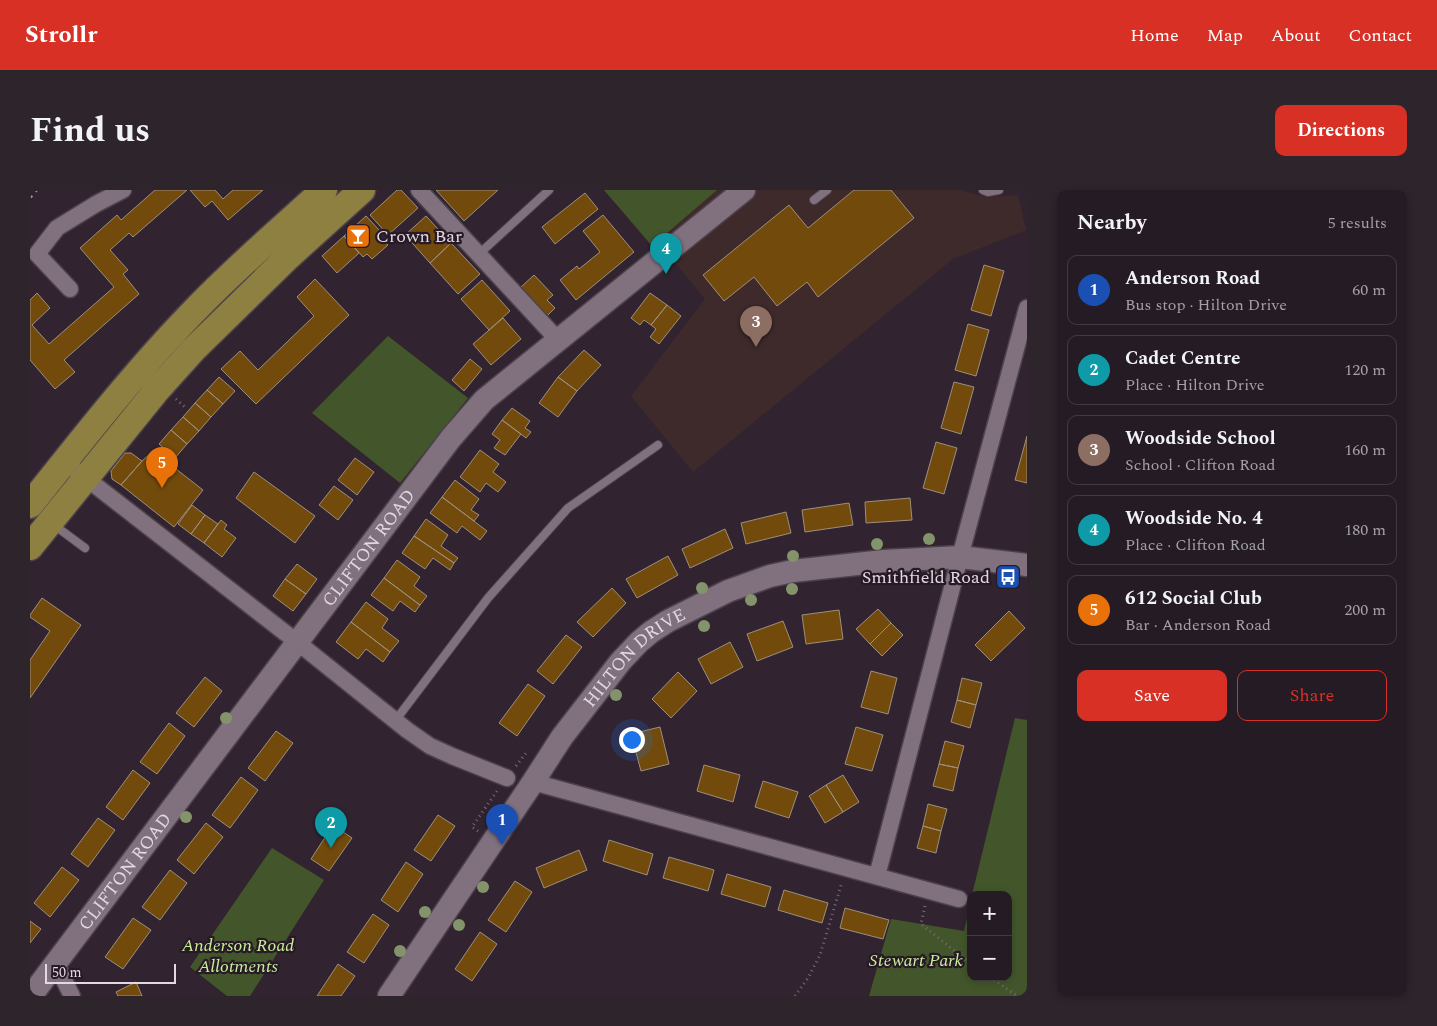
<!DOCTYPE html>
<html lang="en">
<head>
<meta charset="utf-8">
<style>
  body { margin:0; font-family:Spectral,serif; background:#2d242c; color:#f1f3f6 }
  .controls { position:absolute; right:15px; bottom:15px; display:grid; overflow:hidden; border-radius:10px; box-shadow:0 2px 8px #0003 }
  .controls button { width:45px; height:45px; display:grid; place-items:center; padding:0; border:0; border-bottom:1px solid #423941; background:#251b24; color:#f1f3f6; font:25px sans-serif }
  .scale { position:absolute; left:15px; bottom:12px; width:131px; box-sizing:border-box; padding-left:5px; border:2px solid #e2d9e1; border-top:0; font-size:14px; line-height:18px; white-space:nowrap; color:#e2d9e1; -webkit-text-stroke:4px #271a26; paint-order:stroke }
  .you { position:absolute; left:601px; top:549px; width:18px; height:18px; margin:-12px; border:4px solid #fff; border-radius:50%; background:#1a73e8; box-shadow:0 0 0 8px #1a73e833 }
  .badge { display:grid; place-items:center; width:32px; height:32px; border-radius:50%; background:#d93025; color:#fff; font-size:16px; font-weight:700 }
  .pin { position:absolute; translate:-50% -41px; filter:drop-shadow(0 1px 2px #0008) }
  .pin::after { content:''; position:absolute; top:26px; width:18px; height:15px; background:inherit; clip-path:polygon(0 0,100% 0,50% 100%) }
  .list { margin:0; padding:0; list-style:none }
  h2 { display:flex; justify-content:space-between; align-items:center; height:65px; margin:0; padding:0 20px; font-size:21px }
  h2 small { font-size:16px; font-weight:400; color:#a3a1a6 }
  .list li { display:grid; grid-template-columns:32px 1fr auto; gap:15px; align-items:center; box-sizing:border-box; height:70px; margin:0 10px 10px; padding:0 10px; border:1px solid #423941; border-radius:10px }
  .list b { display:block; font-size:19px; white-space:nowrap }
  .list p { margin:0; font-size:16px; white-space:nowrap; color:#a3a1a6 }
  .list em { font-size:16px; font-style:normal; color:#a3a1a6 }
  .actions { display:flex; gap:10px; padding:15px 20px }
  .actions a { flex:1; padding:11px 0; border:1px solid #d93025; border-radius:10px; text-align:center; font-size:18px; color:#d93025 }
  .actions .main { background:#d93025; color:#fff }
  .map { position:relative; flex:none; width:997px; height:806px; overflow:hidden; border-radius:10px }
  header { display:flex; align-items:center; gap:30px; box-sizing:border-box; height:70px; padding:0 25px; background:#d93025; color:#fff }
  header strong { font-size:24px }
  nav { display:flex; gap:28px; margin-inline-start:auto; font-size:18px }
  .intro { display:flex; align-items:center; justify-content:space-between; box-sizing:border-box; height:120px; padding:0 30px }
  h1 { margin:0; font-size:35px }
  .button { padding:12px 22px; border-radius:10px; background:#d93025; color:#fff; font-size:18px; font-weight:700 }
  main { display:flex; gap:30px; padding:0 30px }
  aside { flex:1; background:#251b24; border-radius:10px; box-shadow:0 2px 8px #0003 }
  .map>svg:first-child { display:block }
  .education { fill:#3e2a2a }
  .green { fill:#43562b }
  .building { fill:#724b0c; stroke:#9d8f7e }
  .lines { fill:none; stroke-linecap:round; stroke-linejoin:round }
  .lane-casing { stroke:#4d424c; stroke-width:10 }
  .street-casing { stroke:#4d424c; stroke-width:19 }
  .secondary-casing { stroke:#4d424c; stroke-width:25 }
  .primary-casing { stroke:#4d424c; stroke-width:29 }
  .path { stroke:#786c77; stroke-width:3; stroke-dasharray:1 4; stroke-linecap:butt }
  .lane { stroke:#81717f; stroke-width:8 }
  .street { stroke:#81717f; stroke-width:16 }
  .secondary { stroke:#81717f; stroke-width:22 }
  .primary { stroke:#8e8041; stroke-width:26 }
  .rail { stroke:#9c919b; stroke-width:4; stroke-dasharray:2.5 5; stroke-linecap:butt }
  .tree { fill:#84946a }
  .labels { text-anchor:middle; dominant-baseline:central; stroke-width:4.5; stroke-linejoin:round; paint-order:stroke }
  .poi-label { font-size:18px; fill:#e2d9e1; stroke:#271a26; text-anchor:start }
  .street-label { font-size:18px; fill:#e2d9e1; stroke:#271a26 }
  .park-label { font-size:18px; font-style:italic; fill:#c8f099; stroke:#271a26 }
</style>
</head>
<body>
<header>
<strong>Strollr</strong>
<nav><a>Home</a><a>Map</a><a>About</a><a>Contact</a></nav>
</header>
<div class="intro"><h1>Find us</h1><a class="button">Directions</a></div>
<main>
<div class="map">
<svg width="997" height="806" viewBox="0 0 997 806">
  <rect width="100%" height="100%" fill="#312430"/>
  <!-- education -->
  <path class="education" d="M574,0h356l25,7 33,-2 8,35 -73,29 -260,213 -62,-76 74,-97 -33,-40 -20,-13z"/>
  <!-- green -->
  <path class="green" d="M574,0h113l-65,56z
    M358,146l80,62 -68,85 -88,-70z
    M985,528l12,2v276h-158l22,-77 73,12 7,-29v75h37v-82h-36z
    M242,658l52,32 -74,116h-23l-37,-29z"/>
  <!-- building -->
  <path class="building" d="M125,0h32l-54,47 -4,-4 -19,17 18,20 -5,4 16,20 -75,66 11,12 -20,17 -25,-29v-60l7,-7 13,15 -18,17 17,19 65,-57 -34,-39 37,-33 4,5z
    M160,0h25l8,9 10,-9h30l-35,30 -16,-19 -7,6z
    M367,0h4l17,18 -30,27 -18,-20z
    M406,0h62l-34,31z
    M824,0h37l23,28 -96,79 -11,-15 -30,24 -23,-29 -30,24 -21,-26 86,-70 19,23z
    M555,3l13,16 -43,35 -13,-17z
    M573,25l31,37 -58,48 -16,-20 17,-14 2,3 21,-17 -17,-21z
    M336,26l15,16 -4,4 11,9 -16,14 -5,-5 -4,3 -19,-21z
    M396,26l25,27 -21,20 -25,-28z
    M314,46l15,17 -22,20 -15,-17z
    M421,53l29,31 -22,20 -28,-31z
    M954,75l20,6 -13,45 -20,-6z
    M504,85l19,20 -6,5 8,8 -8,8 -27,-28z
    M285,89l34,36 -93,89 -35,-35 19,-18 18,19 56,-54 -17,-19z
    M452,90l28,31 -21,19 -28,-31z
    M620,103l17,12 -16,20 -7,-5 -4,5 -9,-7z
    M637,115l14,11 -22,28 -9,-7 6,-8 -5,-4z
    M473,128l18,21 -30,26 -18,-21z
    M938,134l21,6 -13,46 -21,-6z
    M554,160l17,15 -24,26 -19,-14z
    M440,169l12,10 -18,22 -12,-11z
    M189,187l16,14 -12,13 -16,-14z
    M528,187l19,14 -19,26 -19,-14z
    M924,192l20,5 -13,47 -20,-6z
    M177,200l16,14 -12,13 -16,-14z
    M165,213l16,14 -12,14 -16,-14z
    M482,218l18,13 -5,7 6,4 -5,6 -24,-18z
    M153,227l16,14 -12,13 -16,-14z
    M472,230l19,14 -16,21 -11,-7 6,-8 -8,-6z
    M141,240l16,14 -12,14 -16,-14z
    M997,246v47l-12,-3z
    M906,252l21,6 -13,46 -21,-6z
    M450,260l19,14 -6,8 13,10 -8,10 -12,-9 -6,9 -20,-15z
    M123,261l50,39 -29,37 -53,-42 21,-24z
    M95,263h6l11,8 -21,24 -9,-6 -1,-8z
    M325,268l19,14 -17,23 -19,-15z
    M224,282l61,44 -20,27 -59,-45z
    M425,290l24,19 -8,11 8,5 -5,6 -32,-24z
    M304,296l19,14 -15,20 -19,-15z
    M412,307l45,34 -7,9 -18,-14 -5,7 -27,-20z
    M880,308l2,22 -46,3 -1,-21z
    M819,313l4,22 -48,7 -3,-22z
    M162,315l13,10 -14,19 -13,-10z
    M756,322l5,21 -45,11 -5,-21z
    M175,325l13,9 -14,19 -13,-9z
    M396,329l22,16 -7,11 17,12 -4,5 -40,-27z
    M191,330l6,5 -3,4 12,9 -14,19 -18,-14z
    M695,339l8,19 -43,20 -8,-19z
    M384,346l40,27 -4,7 -17,-12 -8,11 -23,-16z
    M638,366l10,19 -41,23 -11,-19z
    M367,370l23,17 -6,9 13,10 -7,9 -36,-27z
    M267,374l20,15 -11,15 -21,-15z
    M354,388l36,27 -5,7 -15,-11 -7,10 -22,-16z
    M255,389l21,15 -13,17 -20,-15z
    M582,398l14,15 -33,34 -16,-15z
    M12,408l39,27 -51,73v-38l20,-29 -20,-14v-2z
    M336,412l22,17 -6,9 17,13 -9,11 -39,-30z
    M848,419l13,14 -21,21 -14,-15z
    M809,420l4,29 -37,5 -4,-29z
    M979,421l16,17 -34,33 -16,-16z
    M753,431l10,26 -36,14 -10,-27z
    M321,432l39,30 -7,10 -17,-13 -8,10 -22,-17z
    M861,433l12,12 -21,21 -12,-12z
    M536,445l16,12 -29,37 -16,-13z
    M700,452l13,25 -32,17 -13,-25z
    M841,481l26,7 -9,36 -27,-7z
    M648,482l19,19 -26,27 -19,-19z
    M175,487l17,14 -28,36 -18,-14z
    M932,488l20,5 -6,22 -19,-5z
    M498,494l17,12 -28,40 -18,-13z
    M927,510l19,5 -6,23 -19,-6z
    M139,533l16,13 -28,38 -17,-12z
    M630,537l9,37 -28,7 -10,-37z
    M826,537l27,8 -11,36 -27,-7z
    M246,541l17,12 -28,38 -17,-13z
    M915,551l19,5 -6,22 -19,-4z
    M909,574l19,4 -5,23 -20,-5z
    M674,575l36,10 -7,27 -36,-11z
    M103,580l17,13 -27,37 -17,-13z
    M813,585l16,27 -16,10 -17,-27z
    M211,587l17,13 -28,38 -18,-13z
    M733,591l35,11 -9,26 -34,-11z
    M796,595l17,27 -18,11 -16,-27z
    M898,614l19,5 -6,22 -18,-5z
    M408,625l17,11 -24,35 -17,-11z
    M68,628l17,12 -27,37 -17,-13z
    M176,633l17,14 -29,37 -17,-14z
    M303,635l19,13 -23,33 -18,-12z
    M893,636l18,5 -5,22 -19,-5z
    M579,650l44,14 -6,21 -44,-14z
    M549,660l8,20 -43,18 -8,-20z
    M639,667l45,13 -6,21 -45,-13z
    M376,672l17,12 -25,38 -17,-12z
    M32,677l17,13 -29,37 -16,-14z
    M140,680l17,13 -27,37 -18,-13z
    M697,684l44,13 -6,20 -44,-13z
    M485,691l17,11 -26,40 -18,-12z
    M754,700l44,13 -6,20 -44,-13z
    M815,718l44,12 -6,19 -43,-11z
    M343,724l16,11 -25,38 -17,-11z
    M103,728l18,12 -28,39 -18,-12z
    M0,731l11,8 -11,14z
    M450,742l17,12 -25,37 -17,-12z
    M308,774l17,12 -14,20h-24z
    M106,792l6,14h-24l-2,-4z"/>
  <g class="lines">
    <defs>
      <path id="lane" d="M953,0l5,2 11,-2
        M784,10l13,-10
        M449,64l70,-64
        M24,335l31,23
        M365,531l93,-123 80,-90 90,-63"/>
      <path id="street" d="M389,0l139,150
        M40,99l-33,-35 20,-26 39,-24 27,-14
        M34,271l233,181 110,88 23,16 22,10 55,22
        M503,592l426,117
        M847,686l83,-319 67,-249
        M26,774l16,32"/>
      <g id="secondary">
        <path id="s1" d="M1,806l420,-558 33,-38 260,-210"/>
        <path id="s2" d="M359,806l144,-214 29,-45 59,-76 18,-19 12,-10 17,-11 60,-30 42,-15 23,-5 91,-10 76,-4 67,8"/>
      </g>
      <path id="primary" d="M0,315c54,-68 108,-137 169,-199 40,-41 83,-78 125,-116
        M0,357l127,-157 36,-40 95,-93 74,-67"/>
    </defs>
    <!-- lane casing -->
    <use href="#lane" class="lane-casing"/>
    <!-- street casing -->
    <use href="#street" class="street-casing"/>
    <!-- secondary casing -->
    <use href="#secondary" class="secondary-casing"/>
    <!-- primary casing -->
    <use href="#primary" class="primary-casing"/>
    <!-- path -->
    <path class="path" d="M146,209l10,9
      M486,576l10,-13
      M448,641l-6,-4 25,-36
      M895,716l-4,18 50,40
      M960,787l27,19
      M765,806l13,-18 12,-23 22,-73"/>
    <!-- lane -->
    <use href="#lane" class="lane"/>
    <!-- street -->
    <use href="#street" class="street"/>
    <!-- secondary -->
    <use href="#secondary" class="secondary"/>
    <!-- primary -->
    <use href="#primary" class="primary"/>
    <!-- rail -->
    <path class="rail" d="M0,7l6,-7"/>
  </g>
  <!-- trees -->
  <g class="tree">
    <circle cx="899" cy="349" r="6"/>
    <circle cx="847" cy="354" r="6"/>
    <circle cx="763" cy="366" r="6"/>
    <circle cx="902" cy="386" r="6"/>
    <circle cx="672" cy="398" r="6"/>
    <circle cx="762" cy="399" r="6"/>
    <circle cx="721" cy="410" r="6"/>
    <circle cx="674" cy="436" r="6"/>
    <circle cx="586" cy="505" r="6"/>
    <circle cx="196" cy="528" r="6"/>
    <circle cx="156" cy="627" r="6"/>
    <circle cx="453" cy="697" r="6"/>
    <circle cx="395" cy="722" r="6"/>
    <circle cx="429" cy="735" r="6"/>
    <circle cx="370" cy="761" r="6"/>
  </g>
  <!-- icons -->
  <defs>
    <symbol id="bar-square" viewBox="-11 -11 22 22"><rect x="-9" y="-9" width="18" height="18" rx="4" fill="#e8710a" stroke="#271a26"/><path d="M-6-5H6L.8 .8V4.5H3.5V6h-7V4.5H-.8V.8Z" fill="#fff"/></symbol>
    <symbol id="bus-square" viewBox="-11 -11 22 22"><rect x="-9" y="-9" width="18" height="18" rx="4" fill="#1a4fb4" stroke="#271a26"/><path d="M-5-6H5V4H4V6H2V4H-2V6H-4V4H-5ZM-3.5-4V0h7V-4ZM-3.5 1.2v1.5H-2V1.2ZM2 1.2v1.5H3.5V1.2Z" fill="#fff"/></symbol>
  </defs>
  <g fill-rule="evenodd">
    <use href="#bar-square" x="314" y="32" width="28" height="28"/>
    <use href="#bus-square" x="964" y="373" width="28" height="28"/>
  </g>
  <g class="labels">
    <!-- poi labels -->
    <g class="poi-label">
      <text x="346" y="46">Crown Bar</text>
      <text x="960" y="387" text-anchor="end">Smithfield Road</text>
    </g>
    <!-- street labels -->
    <g class="street-label">
      <text stroke="none"><textPath href="#s1" startOffset="561">CLIFTON ROAD</textPath></text>
      <text stroke="none"><textPath href="#s2" startOffset="420">HILTON DRIVE</textPath></text>
      <text stroke="none"><textPath href="#s1" startOffset="156">CLIFTON ROAD</textPath></text>
    </g>
    <!-- park labels -->
    <g class="park-label">
      <text x="208" y="755">Anderson Road<tspan x="208" dy="21">Allotments</tspan></text>
      <text x="886" y="770">Stewart Park</text>
    </g>
  </g>
</svg>
<div class="controls">
<button>+</button>
<button>−</button>
</div>
<div class="scale">50 m</div>
<div class="you"></div>
<div class="pin badge" style="left:472px;top:655px;background:#1a4fb4">1</div>
<div class="pin badge" style="left:301px;top:658px;background:#0f9aa8">2</div>
<div class="pin badge" style="left:726px;top:157px;background:#8d6e63">3</div>
<div class="pin badge" style="left:636px;top:84px;background:#0f9aa8">4</div>
<div class="pin badge" style="left:132px;top:298px;background:#e8710a">5</div>
</div>
<aside>
<h2>Nearby<small>5 results</small></h2>
<ul class="list">
<li><span class="badge" style="background:#1a4fb4">1</span><div><b>Anderson Road</b><p>Bus stop · Hilton Drive</p></div><em>60 m</em></li>
<li><span class="badge" style="background:#0f9aa8">2</span><div><b>Cadet Centre</b><p>Place · Hilton Drive</p></div><em>120 m</em></li>
<li><span class="badge" style="background:#8d6e63">3</span><div><b>Woodside School</b><p>School · Clifton Road</p></div><em>160 m</em></li>
<li><span class="badge" style="background:#0f9aa8">4</span><div><b>Woodside No. 4</b><p>Place · Clifton Road</p></div><em>180 m</em></li>
<li><span class="badge" style="background:#e8710a">5</span><div><b>612 Social Club</b><p>Bar · Anderson Road</p></div><em>200 m</em></li>
</ul>
<div class="actions"><a class="main">Save</a><a>Share</a></div>
</aside>
</main>
</body>
</html>
